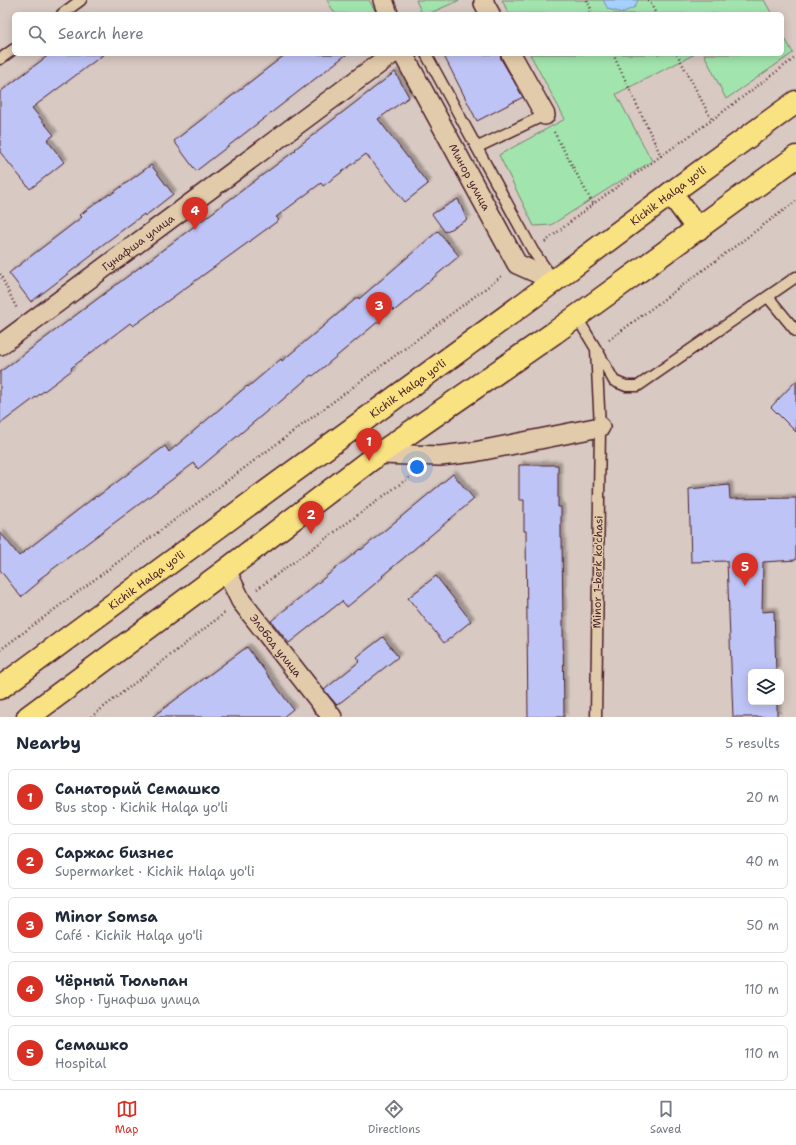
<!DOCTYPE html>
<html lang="en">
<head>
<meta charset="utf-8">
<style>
  body { margin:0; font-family:"Shantell Sans",sans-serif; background:#f2f2f3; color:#1f2937 }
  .controls { position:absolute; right:12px; bottom:12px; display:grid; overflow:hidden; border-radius:6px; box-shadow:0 2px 10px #0003 }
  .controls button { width:36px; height:36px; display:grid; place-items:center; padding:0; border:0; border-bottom:1px solid #e0e1e3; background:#fff; color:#1f2937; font:20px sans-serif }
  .you { position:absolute; left:417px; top:467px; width:14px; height:14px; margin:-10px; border:3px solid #fff; border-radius:50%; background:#1a73e8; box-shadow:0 0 0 6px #1a73e833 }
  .badge { display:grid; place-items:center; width:26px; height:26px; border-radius:50%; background:#d93025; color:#fff; font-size:13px; font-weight:700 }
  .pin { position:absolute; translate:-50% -33px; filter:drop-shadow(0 1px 2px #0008) }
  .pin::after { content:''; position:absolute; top:21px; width:14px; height:12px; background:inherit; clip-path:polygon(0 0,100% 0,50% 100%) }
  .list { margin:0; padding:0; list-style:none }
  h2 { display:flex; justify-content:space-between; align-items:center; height:52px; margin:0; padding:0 16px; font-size:17px }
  h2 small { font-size:13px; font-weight:400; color:#747a83 }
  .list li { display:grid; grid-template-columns:26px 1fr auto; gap:12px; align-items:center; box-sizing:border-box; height:56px; margin:0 8px 8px; padding:0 8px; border:1px solid #e0e1e3; border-radius:6px }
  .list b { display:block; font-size:15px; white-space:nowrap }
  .list p { margin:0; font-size:13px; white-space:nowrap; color:#747a83 }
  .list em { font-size:13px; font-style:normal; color:#747a83 }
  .icon { flex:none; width:22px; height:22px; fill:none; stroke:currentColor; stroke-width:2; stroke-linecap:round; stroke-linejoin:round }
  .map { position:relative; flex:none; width:796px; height:717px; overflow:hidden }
  .search { position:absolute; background:#fff; box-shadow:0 2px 10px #0003; left:12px; right:12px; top:12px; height:44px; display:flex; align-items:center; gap:10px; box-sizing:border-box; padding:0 14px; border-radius:6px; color:#747a83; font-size:15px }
  .sheet { height:372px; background:#fff }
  nav { display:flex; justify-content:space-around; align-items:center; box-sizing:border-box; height:56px; border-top:1px solid #e0e1e3; background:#fff; font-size:11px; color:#747a83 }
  nav a { display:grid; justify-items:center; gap:2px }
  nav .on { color:#d93025 }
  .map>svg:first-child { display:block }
  .green { fill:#a2e4ae; stroke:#76826c }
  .water { fill:#a4d1ff; stroke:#808aaa }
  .building { fill:#bfc4f6; stroke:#4a1f2b; filter:url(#shadow) }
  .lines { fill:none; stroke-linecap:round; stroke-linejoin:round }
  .lane-casing { stroke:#4a1f2b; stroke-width:13 }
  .street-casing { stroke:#4a1f2b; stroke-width:22 }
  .highway-casing { stroke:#4a1f2b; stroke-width:25 }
  .path { stroke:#4a1f2b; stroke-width:2.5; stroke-dasharray:1 3; stroke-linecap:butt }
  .lane { stroke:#e2cbab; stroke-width:10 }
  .street { stroke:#e2cbab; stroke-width:19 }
  .highway { stroke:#f8e281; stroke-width:22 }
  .labels { text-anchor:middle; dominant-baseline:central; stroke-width:3; stroke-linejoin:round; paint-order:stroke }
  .street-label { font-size:11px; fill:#4a1f2b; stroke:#e2cbab }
</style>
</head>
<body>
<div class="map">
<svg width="796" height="717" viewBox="0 0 796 717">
  <defs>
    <filter id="shadow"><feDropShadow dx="3.5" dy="-3.5" stdDeviation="1" flood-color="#0004"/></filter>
  </defs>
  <rect width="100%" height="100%" fill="#d8c9c2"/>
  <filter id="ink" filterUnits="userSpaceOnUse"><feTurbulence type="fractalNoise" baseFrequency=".025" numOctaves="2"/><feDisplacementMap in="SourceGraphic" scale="8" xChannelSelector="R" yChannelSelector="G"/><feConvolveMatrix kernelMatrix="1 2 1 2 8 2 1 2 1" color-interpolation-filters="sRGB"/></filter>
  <g filter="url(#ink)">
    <!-- green -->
    <path class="green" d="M327,0h42l8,14h-42z
      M416,0h44l-32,14h-6z
      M502,0h262l8,14h-263z
      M782,33l11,20 -67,46 -22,-45h78z
      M530,54h165l-79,40 36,67 -101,64 -17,1 -35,-71 66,-36z"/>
    <!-- water -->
    <path class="water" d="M603,0h35l-3,7 -13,6 -14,-4z"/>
    <!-- building -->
    <path class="building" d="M50,54h54l-72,54 22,27 -7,5 17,22 -34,27 -30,-37v-60z
      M286,54h61l-151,117 -22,-30z
      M443,54h57l1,5 22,38 -46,24z
      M395,72l14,25 -31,22 50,65 -23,18 -39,-48 -43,32 -2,-3 -45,34 3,3 -146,106 -3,-3 -59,45 1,2 -72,54v-52l296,-222 -1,-1z
      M151,165l22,29 -28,22 -1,-2 -50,37 1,2 -64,49 -22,-29 73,-56 -2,-2 29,-21 1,1z
      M458,199l9,21 -22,12 -13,-18z
      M438,231l21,25 -65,55 -1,-2 -80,67 -2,-1 -37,32 -1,-1 -75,63 -4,-6 -156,117 1,2 -18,15 -21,-27v-38l19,24 77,-60 1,1 68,-51 4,6 78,-66 1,1 33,-28 1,2 76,-64 1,2z
      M796,381v51l-25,-25z
      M519,465h39v42h3v31h1l2,179h-36l-2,-186h-2v-31h-5z
      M453,474l21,25 -92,77 1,1 -36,30 -5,-6 -53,42 -18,-22 89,-72 1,1z
      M729,485l1,14 66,-1v62l-33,2 -1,50 12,-1 2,61h-25v30h26v15h-44l-6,-156 -36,1 -2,-73z
      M436,576l35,45 -27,22 -36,-45z
      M383,637l15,20 -61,48 -13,-15 36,-29 -3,-4z
      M247,647l46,62 -10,8h-131z"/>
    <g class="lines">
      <defs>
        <path id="lane" d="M62,14l19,-14
          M426,54l107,197 18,25
          M0,59l14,-10
          M478,147l67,-32
          M768,297l28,34
          M576,316l20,33 4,78 -4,290
          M598,352l16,29 12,5h12l158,-109"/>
        <g id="street">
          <path d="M383,0l5,14"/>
          <path d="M484,0v3l6,11"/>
          <path id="s1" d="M403,54l114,210 38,17"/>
          <path d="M511,54l34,61"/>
          <path id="s2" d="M0,345l392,-291"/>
          <path d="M379,454l61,2 34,-4 126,-25"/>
          <path id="s3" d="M226,570l15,31 91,116"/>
        </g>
        <g id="highway">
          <path d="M671,193l27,36"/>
          <path id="s4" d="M0,688l278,-205 248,-181 145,-109 125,-91"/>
          <path d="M28,717l198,-147 143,-109 185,-128 242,-176"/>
        </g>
      </defs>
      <!-- lane casing -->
      <use href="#lane" class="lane-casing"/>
      <!-- street casing -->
      <use href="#street" class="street-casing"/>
      <!-- highway casing -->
      <use href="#highway" class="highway-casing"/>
      <!-- path -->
      <path class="path" d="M587,0l6,14
        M649,0l7,14
        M585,14l7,-3
        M613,54l48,102
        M677,54l35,66
        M554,132l39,72
        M545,242l48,-38 119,-84 84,-63
        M0,274l17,35
        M609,340l187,-139
        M257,589l154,-113
        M0,650l502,-374
        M91,717l135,-105"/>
      <!-- lane -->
      <use href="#lane" class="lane"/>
      <!-- street -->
      <use href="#street" class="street"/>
      <!-- highway -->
      <use href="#highway" class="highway"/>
    </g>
  </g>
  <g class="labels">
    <!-- street labels -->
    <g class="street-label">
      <text stroke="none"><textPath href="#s1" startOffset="140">Минор улица</textPath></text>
      <text stroke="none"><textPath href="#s4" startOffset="830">Kichik Halqa yo'li</textPath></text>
      <text stroke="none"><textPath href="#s2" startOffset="172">Гунафша улица</textPath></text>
      <text stroke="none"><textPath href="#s4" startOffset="506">Kichik Halqa yo'li</textPath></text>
      <text transform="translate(598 572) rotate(-89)">Minor 1-berk ko'chasi</text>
      <text stroke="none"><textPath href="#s4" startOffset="182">Kichik Halqa yo'li</textPath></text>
      <text stroke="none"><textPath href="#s3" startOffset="91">Элобод улица</textPath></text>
    </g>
  </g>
</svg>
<div class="controls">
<button><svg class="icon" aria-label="layers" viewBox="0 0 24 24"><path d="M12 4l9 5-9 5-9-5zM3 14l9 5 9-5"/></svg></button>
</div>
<div class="you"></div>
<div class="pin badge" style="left:369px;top:461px">1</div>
<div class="pin badge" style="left:311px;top:534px">2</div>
<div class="pin badge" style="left:379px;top:325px">3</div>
<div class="pin badge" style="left:195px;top:230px">4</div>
<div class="pin badge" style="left:745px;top:586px">5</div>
<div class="search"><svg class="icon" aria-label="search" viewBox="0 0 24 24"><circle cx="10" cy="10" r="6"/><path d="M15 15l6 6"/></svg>Search here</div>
</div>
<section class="sheet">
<h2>Nearby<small>5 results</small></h2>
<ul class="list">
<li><span class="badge">1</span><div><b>Санаторий Семашко</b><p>Bus stop · Kichik Halqa yo'li</p></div><em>20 m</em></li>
<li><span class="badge">2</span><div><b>Саржас бизнес</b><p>Supermarket · Kichik Halqa yo'li</p></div><em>40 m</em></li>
<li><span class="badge">3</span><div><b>Minor Somsa</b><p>Café · Kichik Halqa yo'li</p></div><em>50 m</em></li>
<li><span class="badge">4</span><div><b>Чёрный Тюльпан</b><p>Shop · Гунафша улица</p></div><em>110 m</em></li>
<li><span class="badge">5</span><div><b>Семашко</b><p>Hospital</p></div><em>110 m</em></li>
</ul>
</section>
<nav>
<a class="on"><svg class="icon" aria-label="map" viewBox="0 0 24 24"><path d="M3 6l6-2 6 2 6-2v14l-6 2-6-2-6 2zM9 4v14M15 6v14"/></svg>Map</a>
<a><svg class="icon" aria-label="directions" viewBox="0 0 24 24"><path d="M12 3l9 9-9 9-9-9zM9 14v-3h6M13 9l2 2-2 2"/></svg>Directions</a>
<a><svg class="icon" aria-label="saved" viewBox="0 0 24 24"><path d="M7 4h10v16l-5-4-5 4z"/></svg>Saved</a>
</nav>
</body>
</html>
